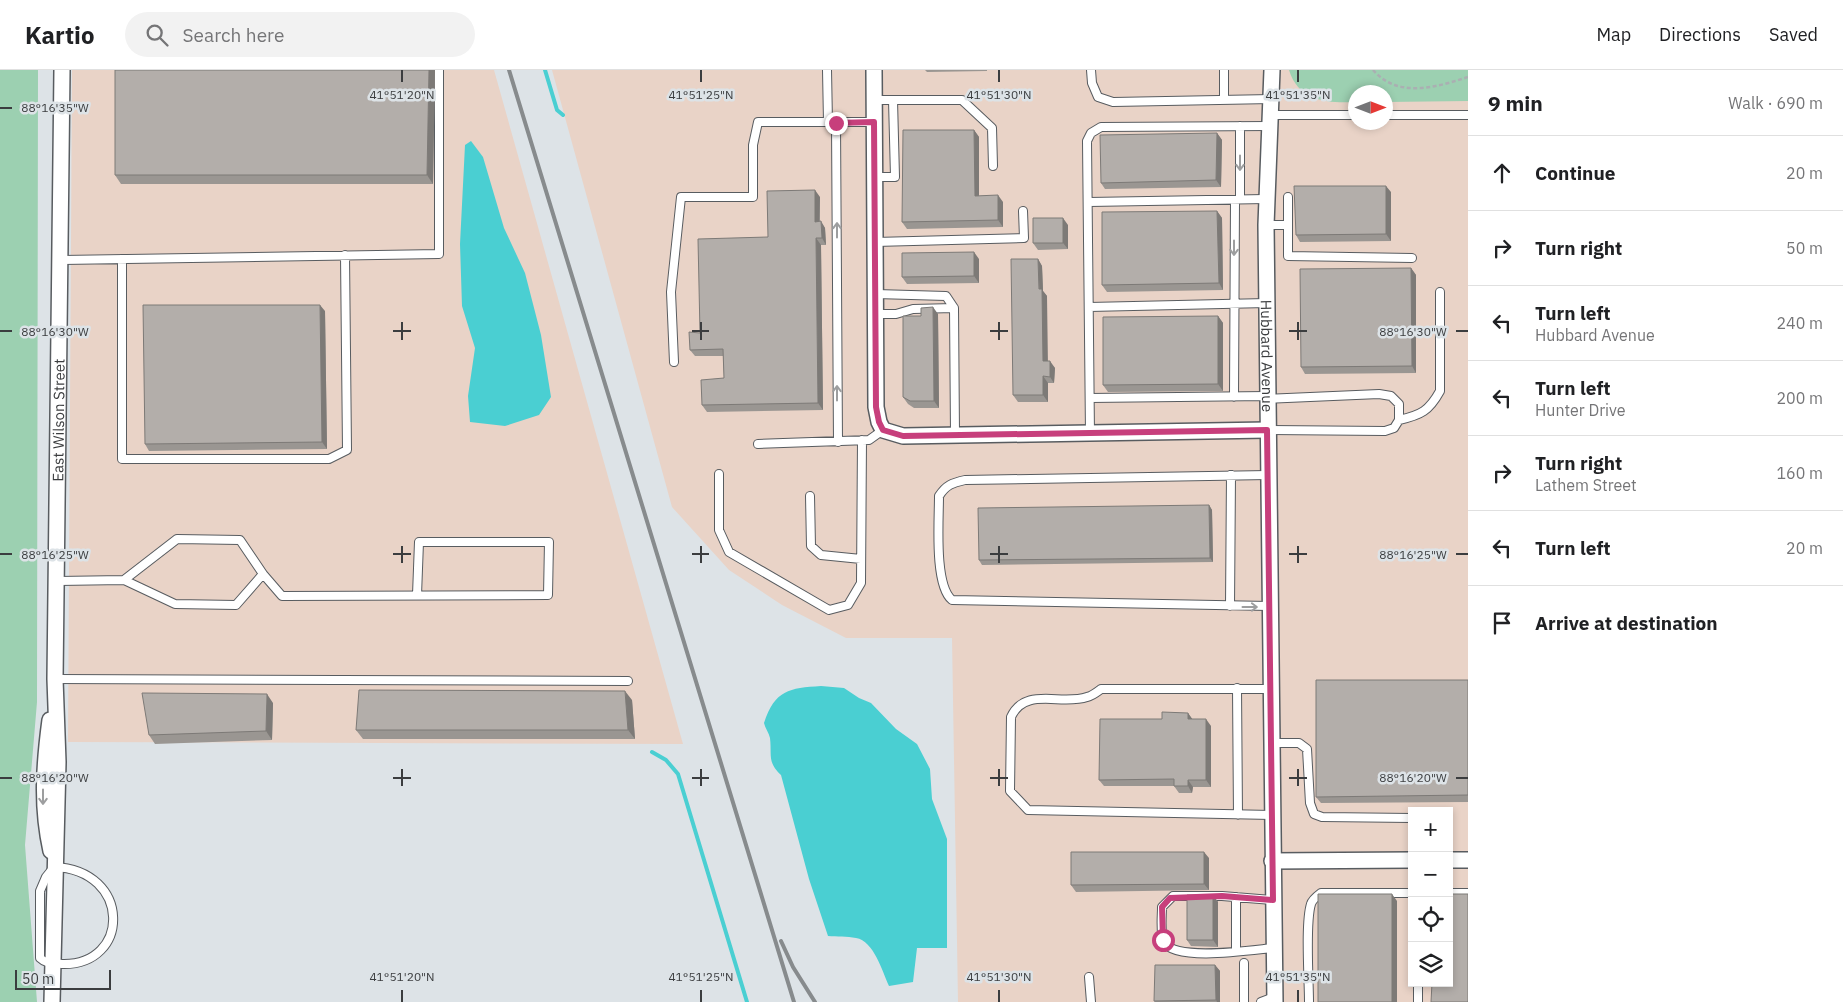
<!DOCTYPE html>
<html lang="en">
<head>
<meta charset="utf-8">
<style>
  body { margin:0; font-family:"IBM Plex Sans",sans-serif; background:#f2f2f2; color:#202124 }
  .controls { position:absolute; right:15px; bottom:15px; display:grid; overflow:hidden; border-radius:0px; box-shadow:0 2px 8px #0003 }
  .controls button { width:45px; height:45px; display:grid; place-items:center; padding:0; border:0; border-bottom:1px solid #e0e0e0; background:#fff; color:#202124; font:25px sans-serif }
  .compass { position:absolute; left:1348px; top:15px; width:45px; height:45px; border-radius:50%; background:#fff; box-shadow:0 2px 8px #0003; rotate:90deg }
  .scale { position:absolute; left:15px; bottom:12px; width:96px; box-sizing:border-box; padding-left:5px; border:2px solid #3b3d3f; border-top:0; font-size:14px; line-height:18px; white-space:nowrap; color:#3b3d3f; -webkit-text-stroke:4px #dde3e7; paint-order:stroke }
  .stop { position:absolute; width:15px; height:15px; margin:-11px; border:4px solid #c73f7c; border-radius:50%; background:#fff }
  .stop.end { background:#c73f7c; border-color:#fff; box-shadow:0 1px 5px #0008 }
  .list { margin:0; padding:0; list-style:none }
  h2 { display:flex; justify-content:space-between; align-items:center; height:65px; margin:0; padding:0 20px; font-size:21px }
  h2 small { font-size:16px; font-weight:400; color:#757577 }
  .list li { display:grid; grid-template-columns:32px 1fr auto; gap:15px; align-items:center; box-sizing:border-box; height:75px; padding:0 20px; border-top:1px solid #e0e0e0 }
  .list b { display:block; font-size:19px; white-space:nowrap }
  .list p { margin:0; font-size:16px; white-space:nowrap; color:#757577 }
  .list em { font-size:16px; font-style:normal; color:#757577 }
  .icon { flex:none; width:28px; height:28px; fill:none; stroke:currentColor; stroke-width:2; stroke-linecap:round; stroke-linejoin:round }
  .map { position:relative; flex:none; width:1468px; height:932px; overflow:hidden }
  header { display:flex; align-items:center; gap:30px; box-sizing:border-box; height:70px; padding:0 25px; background:#fff; border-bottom:1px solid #e0e0e0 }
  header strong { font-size:24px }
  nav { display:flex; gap:28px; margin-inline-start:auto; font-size:18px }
  .search { width:350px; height:45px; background:#f2f2f2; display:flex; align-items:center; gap:12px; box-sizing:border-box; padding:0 18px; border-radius:28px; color:#757577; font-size:19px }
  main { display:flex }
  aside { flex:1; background:#fff }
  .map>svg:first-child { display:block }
  .industrial { fill:#e9d3c7; fill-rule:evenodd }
  .green { fill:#9cd0b1 }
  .water { fill:#4acfd2 }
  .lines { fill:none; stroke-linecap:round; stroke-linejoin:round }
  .stream { stroke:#4acfd2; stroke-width:4 }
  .service-casing { stroke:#585c60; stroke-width:10 }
  .minor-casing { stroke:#585c60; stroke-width:18 }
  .path { stroke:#aaafb2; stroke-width:2.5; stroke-dasharray:4 2.5; stroke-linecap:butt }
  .service { stroke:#fff; stroke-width:8 }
  .minor { stroke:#fff; stroke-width:15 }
  .rail { stroke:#878b8d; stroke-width:4 }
  .wall { fill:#9a9692 }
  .shaded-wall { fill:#7d7a77 }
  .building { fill:#b3aeaa; stroke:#7d7a77 }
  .oneway { stroke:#9d9e9f }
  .route { stroke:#c73f7c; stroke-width:6 }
  .ticks { fill:none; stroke:#3b3d3f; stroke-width:2 }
  .labels { text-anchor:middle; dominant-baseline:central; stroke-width:5; stroke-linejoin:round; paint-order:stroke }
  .street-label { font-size:15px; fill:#3b3d3f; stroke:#dde3e7 }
  .ticks-label { font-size:12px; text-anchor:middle; fill:#3b3d3f; stroke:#dde3e7; stroke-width:5; stroke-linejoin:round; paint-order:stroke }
</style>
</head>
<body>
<header>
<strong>Kartio</strong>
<div class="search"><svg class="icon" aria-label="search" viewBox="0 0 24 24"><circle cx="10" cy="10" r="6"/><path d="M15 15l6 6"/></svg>Search here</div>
<nav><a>Map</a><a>Directions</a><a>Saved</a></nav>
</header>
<main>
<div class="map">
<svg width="1468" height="932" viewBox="0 0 1468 932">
  <rect width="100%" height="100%" fill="#dde3e7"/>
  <!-- industrial -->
  <path class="industrial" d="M72,0h422l189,674 -615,-2z
    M552,0h916v932h-510l-6,-364h-106l-64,-33 -53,-35 -57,-63zM1356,22h30v30h-30zM1412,741h37v172h-37z"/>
  <!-- green -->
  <path class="green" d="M0,0h38l-1,632 -12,143 12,157h-37z
    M1289,0h179v31l-82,1v-10h-30l-1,10c-28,1 -56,0 -66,-32z"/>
  <!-- water -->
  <path class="water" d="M471,71l12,16 21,71 21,45 16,62 10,62 -12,18 -34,11 -35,-4 -2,-26 7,-48 -13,-42 -2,-62 5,-99z
    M821,616l23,2 15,10 12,5 25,26 21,15 13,25 2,30 15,40v109h-30l-4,34 -24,4c-7,-15 -15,-45 -33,-48 -9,-2 -19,-1 -28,-2l-19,-57 -28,-104c-14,-13 -9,-20 -11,-37 -1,-5 -5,-10 -6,-15 11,-33 25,-35 57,-37z"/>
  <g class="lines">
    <!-- stream -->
    <path class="stream" d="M545,0l12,40 6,5
      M652,682l14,8 12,14 69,228"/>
    <defs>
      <path id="service" d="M827,0l1,52
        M1091,0l1,13 6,14 15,5 159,-3
        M1224,0v30
        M874,30h19l2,77h-20
        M893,30h69l30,28 1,38
        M1270,45h86
        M1386,45h82
        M836,53l2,319
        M1288,127v59l124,2
        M1240,129v-73
        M1089,132l177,-3
        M1266,155h22
        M875,172l149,-4 -1,-27
        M122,189v200h207l18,-9 -2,-195
        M62,190l377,-6v-184
        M876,224l70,2 8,12 1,127
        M1089,237l178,-4
        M876,244h20l17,-5 41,-1
        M674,292l-3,-70 10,-95h72v-52l5,-23h116
        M1234,327l1,-197
        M1090,328l177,-2
        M1267,329l112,-5 12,2 8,8v16l-5,8 -9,3 -117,-1
        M1399,350c22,-5 30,-9 41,-29v-99
        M1090,364l-3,-293 4,-8 10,-6 169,-1
        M758,374l111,-4 14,-10
        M719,404v56l10,22 100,58 19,-5 13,-22 1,-143
        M1268,405l-303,5c-13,3 -19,5 -26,16 0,25 -5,89 13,104l317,6
        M810,426l1,50 10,9 40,4
        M263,504l19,22 266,-1 1,-53h-130l-2,53
        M58,511l66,-1 53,-41 63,1 23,34 -27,31 -61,-1 -51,-24
        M1230,536l1,-131
        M55,609l573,2
        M1237,618l1,127
        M1270,619h-169c-4,3 -9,7 -14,8 -26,9 -62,-11 -76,20l-1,74 18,19 244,5
        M1271,673h28l8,6 3,54 4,11 8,3 90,1
        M54,797c78,3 77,99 8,97 -8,-1 -16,0 -22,-6v-67l6,-14z
        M1449,823h19
        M1236,827v54
        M1273,830l-51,-4h-49l-11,11c0,10 -2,26 2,35 11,20 88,8 109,6
        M1244,893v39
        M1089,907l2,25
        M1418,913v19
        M1261,932l13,-5
        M1309,932c0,-23 -4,-79 2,-98 1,-4 6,-8 10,-11h91"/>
      <g id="minor">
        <path d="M874,0l2,337 3,15 4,8 20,6 364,-6"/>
        <path id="s1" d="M1272,0l-6,155 9,777"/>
        <path d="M50,650c-6,45 -9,86 1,131"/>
        <path d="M1449,790h19"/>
        <path d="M1272,791l140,-1"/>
        <path id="s2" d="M52,932l6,-240 -3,-83 7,-609"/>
      </g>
    </defs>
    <!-- service casing -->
    <use href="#service" class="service-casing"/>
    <!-- minor casing -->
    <use href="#minor" class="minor-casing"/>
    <!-- path -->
    <path class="path" d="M1373,0c25,29 64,17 95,7"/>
    <!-- service -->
    <use href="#service" class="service"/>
    <!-- minor -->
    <use href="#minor" class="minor"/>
    <!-- rail -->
    <path class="rail" d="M509,0l285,932
      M781,871l12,26 22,35"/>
  </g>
  <!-- wall -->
  <path class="wall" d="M435,0l-2,114h-312l-6,-9z
    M925,0h62v1l-60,1z
    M974,60l5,7v59l24,6v25l-96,2 -5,-7z
    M1217,63l5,7 -1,47 -116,2 -4,-6z
    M1391,122v49l-91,1 -4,-7z
    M820,127v24l5,7 1,17h-5l2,165 -116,2 -5,-7 22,-27 -1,-22h-28l-5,-6 10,-17z
    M1217,141l5,7 1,72 -116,2 -5,-7z
    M1068,155v24l-30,1 -5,-7z
    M979,189v24l-72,1 -5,-7z
    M1038,189l4,7 1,25 4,5v65l8,7 -1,15h-6v19h-30l-5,-7z
    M1411,198l5,7v98l-111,1 -4,-7z
    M325,241l2,138 -178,2 -4,-7z
    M938,244l1,94h-25l-6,-4 -5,-7 18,-81z
    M1218,246l5,7v68l-115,1 -5,-7z
    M1209,435l3,5 1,52 -231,3 -3,-5z
    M1468,610v122l-147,1 -5,-6z
    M632,630l3,39h-272l-7,-9z
    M273,633l-1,37 -117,4 -6,-9z
    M1188,643l4,6 19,7v61h-18l-1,6h-13l-5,-7h-70l-5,-6 63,-61z
    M1209,788v32l-133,2 -5,-7z
    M1213,825l5,7v45l-27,-1 -4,-6z
    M1215,895l5,6v31h-65l-1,-1z"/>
  <!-- shaded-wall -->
  <path class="shaded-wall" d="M429,0h6l-2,114 -6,-9z
    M974,60l5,7v66l-4,-7z
    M1217,63l5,7 -1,47 -5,-7z
    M1386,116l5,6v49l-5,-7z
    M815,120l5,7 -1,32 -4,-7z
    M998,125l5,7v25l-5,-7z
    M1217,141l5,7 1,72 -4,-7z
    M1063,148l5,7v24l-5,-6z
    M821,151l4,7 1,17 -4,-7z
    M816,168l5,7 2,165 -5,-7z
    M974,182l5,7v24l-5,-7z
    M1038,189l4,7 1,25 4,5 1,72 -5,-7z
    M1411,198l5,7v98l-4,-7z
    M320,235l5,6 2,138 -5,-7z
    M933,237l5,7 1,94 -5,-7z
    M1218,246l5,7v68l-5,-7z
    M1050,291l5,7 -1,15 -4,-6z
    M1043,306l5,7v19l-5,-7z
    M1209,435l3,5 1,52 -3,-4z
    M625,621l7,9 3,39 -7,-9z
    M267,624l6,9 -1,37 -6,-9z
    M1188,643l5,7 -5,-1z
    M1206,649l5,7v61l-5,-7z
    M1188,710l5,7 -1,6 -4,-7z
    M1204,782l5,6v32l-5,-6z
    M1392,824l5,7v101h-5z
    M1213,825l5,7v45l-5,-7z
    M1215,895l5,6v31h-3l-1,-2z"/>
  <!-- building -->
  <path class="building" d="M115,0h314l-2,105h-312z
    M903,60h71l1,66 23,-1v25l-96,2z
    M1217,63l-1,47 -115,3 -1,-48z
    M1294,116h92v48l-90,1z
    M815,120v32l6,-1 1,17h-6l2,165 -116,2 -1,-25 23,-2 -1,-29 -33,1 -1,-18 11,1 -2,-94 70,-2 -1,-46z
    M1217,141l2,72 -117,2v-73z
    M1033,148h30v25h-30z
    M974,182v24l-72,1v-24z
    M1011,189h27l1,30h3l1,72h7v16l-7,-1v19h-30z
    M1411,198l1,98 -111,1 -1,-98z
    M143,235h177l2,137 -177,2z
    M933,237l1,94h-24l-7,-4v-81h18v-8z
    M1218,246v68l-115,1v-68z
    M1209,435l1,53 -231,2 -1,-52z
    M1316,610h152v115l-152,2z
    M359,620l266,1 3,39h-272z
    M142,623l125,1 -1,37 -117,4z
    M1162,642l26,1v6h18v61h-18v6h-14v-7l-75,1 1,-61h62z
    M1071,782h133v32l-133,1z
    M1318,824h74v108h-74z
    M1449,824h19v108h-37l1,-19h17z
    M1187,825h26v45h-26z
    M1155,895h60l1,35 -62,1z"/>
  <!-- one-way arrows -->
  <defs><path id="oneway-shaft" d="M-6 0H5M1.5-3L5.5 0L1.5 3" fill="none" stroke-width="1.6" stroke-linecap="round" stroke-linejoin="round" transform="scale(1.25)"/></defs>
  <g class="oneway">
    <use href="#oneway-shaft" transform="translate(1240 93) rotate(90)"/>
    <use href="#oneway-shaft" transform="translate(837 160) rotate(-90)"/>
    <use href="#oneway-shaft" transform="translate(1234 178) rotate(90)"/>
    <use href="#oneway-shaft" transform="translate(837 323) rotate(-90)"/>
    <use href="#oneway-shaft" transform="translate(1250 537)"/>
    <use href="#oneway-shaft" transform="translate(43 727) rotate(90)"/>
  </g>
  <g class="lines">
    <!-- route -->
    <path class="route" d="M836,53l38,-1 2,285 3,15 4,8 20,6 364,-6 6,470 -51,-4 -52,2 -8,9 1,33"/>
  </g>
  <!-- ticks -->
  <path class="ticks" d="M402,0v12M701,0v12M999,0v12M1298,0v12M0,38h12M402,252v18M701,252v18M999,252v18M1298,252v18M0,261h12M393,261h18M692,261h17M990,261h18M1289,261h18M1456,261h12M402,476v17M701,476v17M999,476v17M1298,476v17M0,484h12M393,484h18M692,484h17M990,484h18M1289,484h18M1456,484h12M402,699v17M701,699v17M999,699v17M1298,699v17M0,708h12M393,708h18M692,708h17M990,708h18M1289,708h18M1456,708h12M402,920v12M701,920v12M999,920v12M1298,920v12"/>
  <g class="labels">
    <!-- street labels -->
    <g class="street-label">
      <text stroke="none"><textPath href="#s1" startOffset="286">Hubbard Avenue</textPath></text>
      <text stroke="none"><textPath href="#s2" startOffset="582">East Wilson Street</textPath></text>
    </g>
  </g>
  <g class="ticks-label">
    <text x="402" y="29">41°51'20"N</text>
    <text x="701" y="29">41°51'25"N</text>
    <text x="999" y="29">41°51'30"N</text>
    <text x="1298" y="29">41°51'35"N</text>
    <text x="55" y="42">88°16'35"W</text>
    <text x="1413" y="266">88°16'30"W</text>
    <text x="55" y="266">88°16'30"W</text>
    <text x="1413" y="489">88°16'25"W</text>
    <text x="55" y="489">88°16'25"W</text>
    <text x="55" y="712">88°16'20"W</text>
    <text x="1413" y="712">88°16'20"W</text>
    <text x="402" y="911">41°51'20"N</text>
    <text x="701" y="911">41°51'25"N</text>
    <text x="999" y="911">41°51'30"N</text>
    <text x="1298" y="911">41°51'35"N</text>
  </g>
</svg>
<div class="controls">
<button>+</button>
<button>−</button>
<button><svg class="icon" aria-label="locate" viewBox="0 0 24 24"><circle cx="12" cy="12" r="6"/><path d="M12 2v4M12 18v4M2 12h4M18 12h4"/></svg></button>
<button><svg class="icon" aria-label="layers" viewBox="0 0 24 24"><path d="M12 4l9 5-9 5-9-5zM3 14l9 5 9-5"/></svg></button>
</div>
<svg class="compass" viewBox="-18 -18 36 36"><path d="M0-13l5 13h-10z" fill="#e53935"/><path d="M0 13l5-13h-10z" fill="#757577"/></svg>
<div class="scale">50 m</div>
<div class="stop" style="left:1163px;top:870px"></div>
<div class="stop end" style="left:836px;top:53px"></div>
</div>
<aside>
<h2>9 min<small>Walk · 690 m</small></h2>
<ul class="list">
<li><svg class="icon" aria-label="ahead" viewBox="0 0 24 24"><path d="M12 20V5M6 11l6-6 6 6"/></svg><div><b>Continue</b></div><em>20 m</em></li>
<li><svg class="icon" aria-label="right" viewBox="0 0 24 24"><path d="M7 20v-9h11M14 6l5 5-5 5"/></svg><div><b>Turn right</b></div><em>50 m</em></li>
<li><svg class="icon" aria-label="left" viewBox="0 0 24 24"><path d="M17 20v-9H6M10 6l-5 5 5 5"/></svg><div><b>Turn left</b><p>Hubbard Avenue</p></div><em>240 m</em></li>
<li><svg class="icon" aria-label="left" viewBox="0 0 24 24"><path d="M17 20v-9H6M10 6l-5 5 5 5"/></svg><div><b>Turn left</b><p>Hunter Drive</p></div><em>200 m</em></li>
<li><svg class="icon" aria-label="right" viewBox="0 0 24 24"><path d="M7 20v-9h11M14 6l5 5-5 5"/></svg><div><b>Turn right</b><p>Lathem Street</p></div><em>160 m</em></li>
<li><svg class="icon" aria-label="left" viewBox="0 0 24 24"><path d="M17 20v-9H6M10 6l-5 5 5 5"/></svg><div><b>Turn left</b></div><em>20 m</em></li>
<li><svg class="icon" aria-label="arrive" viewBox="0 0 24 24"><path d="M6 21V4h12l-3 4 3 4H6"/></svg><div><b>Arrive at destination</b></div></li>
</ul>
</aside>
</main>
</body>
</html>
